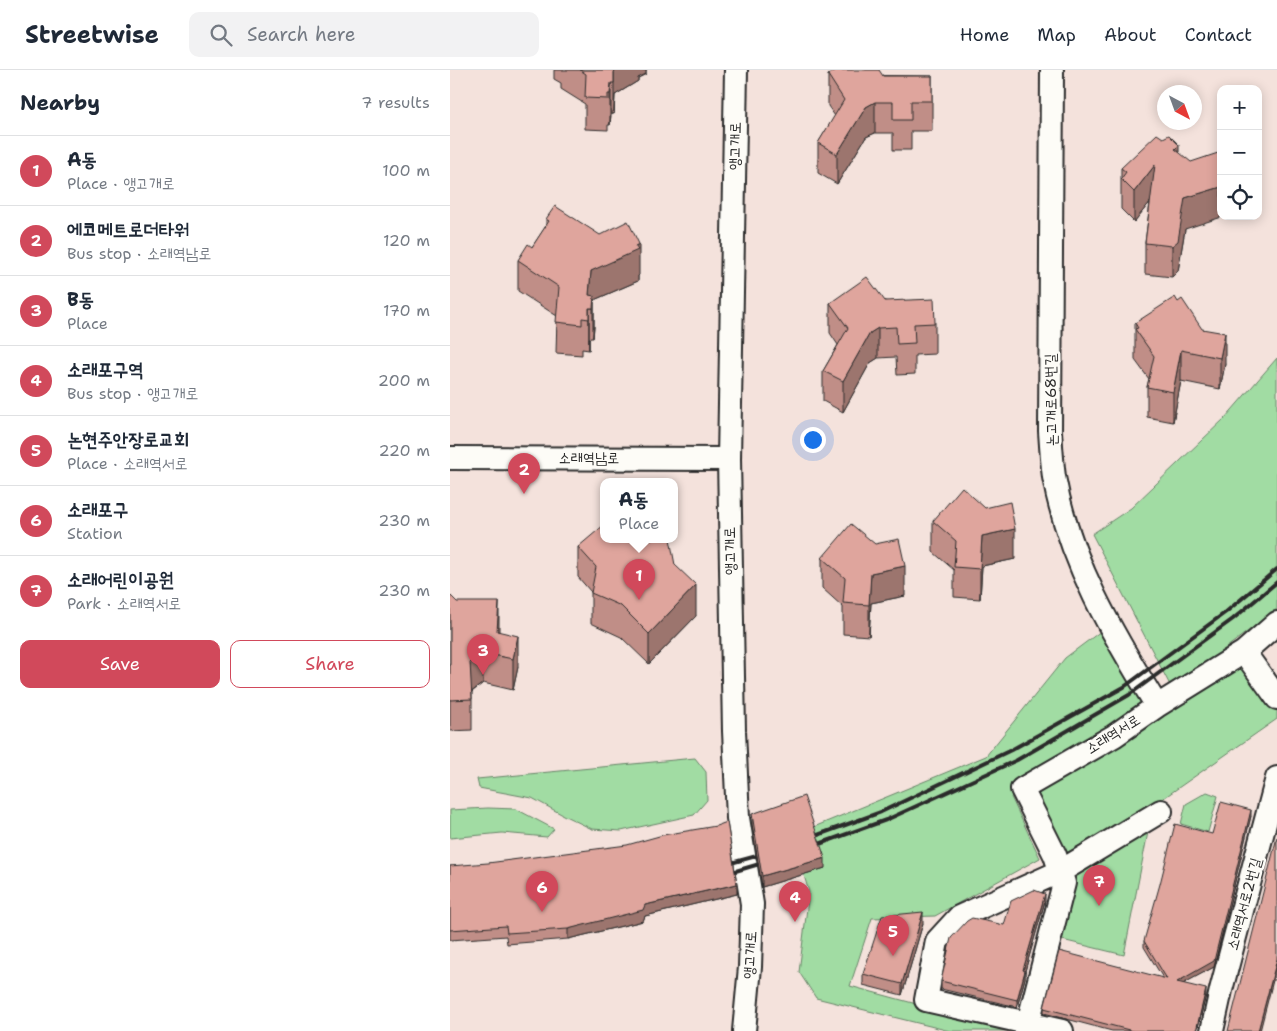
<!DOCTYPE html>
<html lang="en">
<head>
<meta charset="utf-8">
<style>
  body { margin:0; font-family:"Shantell Sans","Poor Story",sans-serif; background:#f2f2f3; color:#1f2937 }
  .controls { position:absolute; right:15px; top:15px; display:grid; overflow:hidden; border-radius:10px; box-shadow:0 2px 12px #0003 }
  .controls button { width:45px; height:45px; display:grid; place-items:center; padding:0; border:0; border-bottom:1px solid #e0e1e3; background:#fff; color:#1f2937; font:25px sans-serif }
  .compass { position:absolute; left:707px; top:15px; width:45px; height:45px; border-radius:50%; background:#fff; box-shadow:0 2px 12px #0003; rotate:139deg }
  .you { position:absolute; left:362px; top:369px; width:18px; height:18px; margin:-12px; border:4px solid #fff; border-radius:50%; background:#1a73e8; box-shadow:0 0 0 8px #1a73e833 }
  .badge { display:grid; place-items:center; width:32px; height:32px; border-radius:50%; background:#d1495b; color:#fff; font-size:16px; font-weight:700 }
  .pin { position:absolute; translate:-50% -41px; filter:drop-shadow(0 1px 2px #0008) }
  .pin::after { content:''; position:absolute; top:26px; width:18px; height:15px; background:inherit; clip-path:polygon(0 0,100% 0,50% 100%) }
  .popup { position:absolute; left:150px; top:408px; width:78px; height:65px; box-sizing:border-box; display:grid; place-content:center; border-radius:10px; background:#fff; filter:drop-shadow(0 1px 4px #0005); font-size:16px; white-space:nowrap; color:#747a83 }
  .popup b { font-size:19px; color:#1f2937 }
  .popup::after { content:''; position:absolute; left:50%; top:100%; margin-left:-10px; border:10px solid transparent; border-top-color:#fff }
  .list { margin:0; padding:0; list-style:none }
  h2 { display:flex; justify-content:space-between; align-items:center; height:65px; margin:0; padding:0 20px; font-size:21px }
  h2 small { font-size:16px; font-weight:400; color:#747a83 }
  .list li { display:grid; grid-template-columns:32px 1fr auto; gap:15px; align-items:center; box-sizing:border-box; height:70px; padding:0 20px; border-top:1px solid #e0e1e3 }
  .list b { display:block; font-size:19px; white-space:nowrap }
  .list p { margin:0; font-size:16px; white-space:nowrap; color:#747a83 }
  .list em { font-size:16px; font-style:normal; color:#747a83 }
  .actions { display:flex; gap:10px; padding:15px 20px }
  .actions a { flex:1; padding:11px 0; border:1px solid #d1495b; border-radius:10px; text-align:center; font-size:18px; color:#d1495b }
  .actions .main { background:#d1495b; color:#fff }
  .icon { flex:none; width:28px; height:28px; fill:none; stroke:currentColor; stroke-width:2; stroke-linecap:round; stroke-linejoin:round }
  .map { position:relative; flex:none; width:827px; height:961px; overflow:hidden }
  header { display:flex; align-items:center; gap:30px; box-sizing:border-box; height:70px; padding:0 25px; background:#fff; border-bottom:1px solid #e0e1e3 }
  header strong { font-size:24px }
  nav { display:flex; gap:28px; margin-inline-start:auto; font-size:18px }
  .search { width:350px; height:45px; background:#f2f2f3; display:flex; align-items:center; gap:12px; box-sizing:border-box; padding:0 18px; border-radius:10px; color:#747a83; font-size:19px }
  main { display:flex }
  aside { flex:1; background:#fff }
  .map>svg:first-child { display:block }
  .green { fill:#a1dca3; stroke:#668467 }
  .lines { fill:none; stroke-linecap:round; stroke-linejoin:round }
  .minor-casing { stroke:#2b2b2b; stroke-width:26 }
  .minor { stroke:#fdfcf7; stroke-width:22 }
  .rail { stroke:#2b2b2b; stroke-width:4 }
  .wall { fill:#c08e87; stroke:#2b2b2b }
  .shaded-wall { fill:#9c746e; stroke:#2b2b2b }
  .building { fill:#dfa59d; stroke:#2b2b2b }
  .labels { text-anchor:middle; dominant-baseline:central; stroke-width:5; stroke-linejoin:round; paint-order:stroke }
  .street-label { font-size:15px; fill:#2b2b2b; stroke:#fdfcf7 }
</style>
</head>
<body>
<header>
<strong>Streetwise</strong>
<div class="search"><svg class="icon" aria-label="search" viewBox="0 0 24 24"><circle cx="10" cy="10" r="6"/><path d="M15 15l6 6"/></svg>Search here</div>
<nav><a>Home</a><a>Map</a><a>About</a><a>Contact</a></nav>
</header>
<main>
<aside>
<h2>Nearby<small>7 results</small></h2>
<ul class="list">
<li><span class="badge">1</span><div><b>A동</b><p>Place · 앵고개로</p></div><em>100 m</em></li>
<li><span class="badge">2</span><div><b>에코메트로더타워</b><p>Bus stop · 소래역남로</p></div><em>120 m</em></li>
<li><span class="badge">3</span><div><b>B동</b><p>Place</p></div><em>170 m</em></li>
<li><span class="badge">4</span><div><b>소래포구역</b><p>Bus stop · 앵고개로</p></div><em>200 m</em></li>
<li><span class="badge">5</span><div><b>논현주안장로교회</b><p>Place · 소래역서로</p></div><em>220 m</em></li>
<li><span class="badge">6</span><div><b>소래포구</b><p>Station</p></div><em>230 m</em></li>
<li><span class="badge">7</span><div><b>소래어린이공원</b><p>Park · 소래역서로</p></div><em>230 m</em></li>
</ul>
<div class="actions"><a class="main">Save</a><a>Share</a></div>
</aside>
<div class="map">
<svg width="827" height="961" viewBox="0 0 827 961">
  <rect width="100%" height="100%" fill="#f4e2dc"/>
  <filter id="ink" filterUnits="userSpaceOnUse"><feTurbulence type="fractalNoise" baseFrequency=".02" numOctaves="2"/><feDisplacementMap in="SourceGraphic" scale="10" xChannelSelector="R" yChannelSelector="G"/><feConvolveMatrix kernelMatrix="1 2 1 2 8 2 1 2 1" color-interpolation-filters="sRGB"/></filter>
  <g filter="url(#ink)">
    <!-- green -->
    <path class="green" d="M827,288v251l-105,80 -80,-155 39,-26 94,-90z
      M651,561l42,74 -132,92 29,61 -105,58 -63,2 -22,68 166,45h-66l-134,-33 -17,-26 10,-80 -17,-56 194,-80 79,-98z
      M796,594l31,45v10l-119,83 -92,51 -32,-61z
      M245,688l11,14 1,28 -13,15 -73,16 -29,-2 -29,-14 -31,-17 -53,-10 -2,-9z
      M757,722l11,4 -10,36 -27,-8 5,-20z
      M38,738l28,1 38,20 -7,8 -45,-4 -52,5v-28z
      M698,762l-24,123 -66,-16 15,-65z"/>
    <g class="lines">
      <defs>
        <path id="minor" d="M286,0l-7,389 5,272 4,87 14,86 -2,63 -6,64
          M602,0l-2,361c1,15 2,31 4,46 15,84 59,158 103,229
          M0,388l279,1
          M794,582l33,46
          M576,961l38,-148 -9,-28 -33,-66 92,-53 43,-30 87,-54 33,-29
          M612,961l-136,-31 11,-59 22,-24 102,-46 100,-60
          M762,961l9,-41 56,-212"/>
      </defs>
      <!-- minor casing -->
      <use href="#minor" class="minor-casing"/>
      <!-- minor -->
      <use href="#minor" class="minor"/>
      <!-- rail -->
      <path class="rail" d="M354,770l77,-28 130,-62 113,-63 102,-75 51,-43
        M358,778l78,-28 131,-60 112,-65 104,-76 44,-37
        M270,796l51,-14
        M272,805l51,-15"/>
    </g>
    <!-- wall -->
    <path class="wall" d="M104,0h93l-1,1v3l-8,4v3l-23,14 -1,19h-3l-1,11h-2v5l-23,-1v-25l-24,-15v-6l-7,-4z
      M378,5l104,1v55h-21v19h-18v-17h-18l-9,4 -29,47 -19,-11v-30l17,-27 -7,-10z
      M729,82l6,77 -7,42 -6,6 -27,-3v-31l5,-41 -16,20 -13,-13v-41z
      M96,149l93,56 -1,1v5l-44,19v26l-1,12h-4v12l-7,-1v6l-26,-2 1,-37 -39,-25v-31l14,-13 14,-21z
      M435,231l50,22v31l-20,1v19l-18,1 -1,-18 -18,1 -8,5 -27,49 -20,-11v-30l15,-26 -8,-12v-30z
      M728,232l47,62 -5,25 -39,-8 -8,41 -26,-5v-30l2,-8 -14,-19v-37z
      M483,451l82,38 -33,7 -2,33 -26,-2v-27l-21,-18z
      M128,477l97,18 21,51 -47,48 -28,-27 -30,-14v-31l-13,-15z
      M372,488l83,38 -34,7 -2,33 -26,-2v-27l-21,-19z
      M0,525l7,7 42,30 19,35 -5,23 -30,-7 -11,9v38l-22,1z
      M302,744l73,54 -63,19 -10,-63z
      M801,746l-37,151 -31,16 23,12 -9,36h-85l-68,-18v-5l119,-30 -19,-31v-6l68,-107z
      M0,796l287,28 -92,22 -2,5 -75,18 -61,5 -1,-8 -56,4z
      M595,831l-20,70v7l-8,29 -76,-18v-8l63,-56z
      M473,853l-21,72 -39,-10v-11z"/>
    <!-- shaded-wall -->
    <path class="shaded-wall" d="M164,0h33l-1,1v3l-8,4v3l-23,14 -1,19z
      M161,13v31l-1,11v-31z
      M425,32v31l-9,4 -29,47v-30l29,-47z
      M729,75v31l-4,-27z
      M705,95v31l-21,26v-30z
      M771,117v29h4l-40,13 -7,42 -6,6v-31l13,-48z
      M189,174v31l-1,1v5l-44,19v26l-1,12v-30h-4v42v-55l2,-24z
      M428,258v30l-8,5 -27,49v-31l27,-48z
      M775,263v31l-5,25v-31z
      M731,280v31l-8,41v-30z
      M565,459v30l-33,7 -2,33v-30l2,-33z
      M455,496v30l-34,7 -2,33v-31l2,-32z
      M246,515v31l-47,48v-30z
      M49,532v30l-2,-1z
      M68,566v31l-5,23v-31z
      M33,583v30l-13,10v-31z
      M801,740v6l-37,151 -37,20v-5z
      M375,788v10l-63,19v-11z
      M287,814v10l-92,22 -2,5 -75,18v-10l77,-24z
      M595,824v7l-22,77v-8z
      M473,842v11l-21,72v-11z
      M827,889v6l-17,66h-2z
      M575,901v7l-8,29v-7z
      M756,919v6l-9,36h-1z"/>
    <!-- building -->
    <path class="building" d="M130,0h34v13h-3l-1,11h-2v5l-23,-1 1,-24z
      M386,0h43l4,6h49v25h-21v19h-18v-18h-18l-9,5 -29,47 -19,-11 26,-43 -16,-25z
      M707,64l6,4 6,-3 10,10 -4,4 16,13 30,-10v35l-36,11 -7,43 -6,5 -27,-3 10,-78 -21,27 -13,-13 5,-7 -5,-4z
      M105,136l45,29 28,-14 11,23 -4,2 3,4 -47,21 -2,24 5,1 -1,12h-4v11l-7,-1v7l-26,-3 3,-35 -41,-27 10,-16 4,3 17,-26 -3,-2z
      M417,207l18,24 49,-2 1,24 -21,1 1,19 -18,1 -1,-17 -18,1 -8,5 -27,48 -20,-10 25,-43 -18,-25z
      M725,227l3,5 4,-3 20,30 23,4 -5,25 -39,-8 -8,42 -26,-5 7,-31 -19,-27 3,-1 -3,-5z
      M512,417l23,21 25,-6 5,27 -33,7 -2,33 -26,-2 2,-26 -23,-20z
      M401,454l24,20 24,-5 6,27 -34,7 -2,32 -26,-2 2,-25 -23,-20z
      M154,455v14h66l5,26 21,20 -47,49 -28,-28 -30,-13 5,-26 -18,-20z
      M0,525l7,7h42l-2,29 21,5 -5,23 -30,-6 -13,9 2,37 -22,1z
      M354,726l21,62 -63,18 -10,-62z
      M771,732l30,8 -37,151 -37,21 29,7 -10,42h-63l-89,-23 15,-57 108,28 -23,-38 16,-57 15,-60 37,10z
      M277,752l10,62 -92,21 -2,5 -75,19 -61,4 -1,-7 -56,4v-64l38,-3 139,-18 36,-10 53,-9z
      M827,767v122l-19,72h-30z
      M584,820l11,4 -22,76 2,1 -8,29 -76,-19 10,-43 16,-17 5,-3 32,7 7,-24z
      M473,842l-21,72 -39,-10 19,-58z"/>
  </g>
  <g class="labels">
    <!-- street labels -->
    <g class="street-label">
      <text transform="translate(285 76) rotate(-89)">앵고개로</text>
      <text transform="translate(601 330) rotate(-91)">논고개로68번길</text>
      <text x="139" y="388">소래역남로</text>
      <text transform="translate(280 481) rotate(-91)">앵고개로</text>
      <text transform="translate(663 664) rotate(-32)">소래역서로</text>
      <text transform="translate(794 834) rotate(-75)">소래역서로2번길</text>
      <text transform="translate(300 885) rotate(-87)">앵고개로</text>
    </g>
  </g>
</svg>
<div class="controls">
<button>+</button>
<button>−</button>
<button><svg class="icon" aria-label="locate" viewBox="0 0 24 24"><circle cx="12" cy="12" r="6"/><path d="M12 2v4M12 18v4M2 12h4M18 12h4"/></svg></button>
</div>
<svg class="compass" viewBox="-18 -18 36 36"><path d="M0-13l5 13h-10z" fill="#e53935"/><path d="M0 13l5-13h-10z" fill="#747a83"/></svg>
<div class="you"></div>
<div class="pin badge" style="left:189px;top:530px">1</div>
<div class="popup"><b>A동</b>Place</div>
<div class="pin badge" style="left:74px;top:424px">2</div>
<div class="pin badge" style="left:33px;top:605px">3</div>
<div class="pin badge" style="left:345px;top:852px">4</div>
<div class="pin badge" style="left:443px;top:886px">5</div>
<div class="pin badge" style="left:92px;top:842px">6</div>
<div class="pin badge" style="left:649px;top:836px">7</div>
</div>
</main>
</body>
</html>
